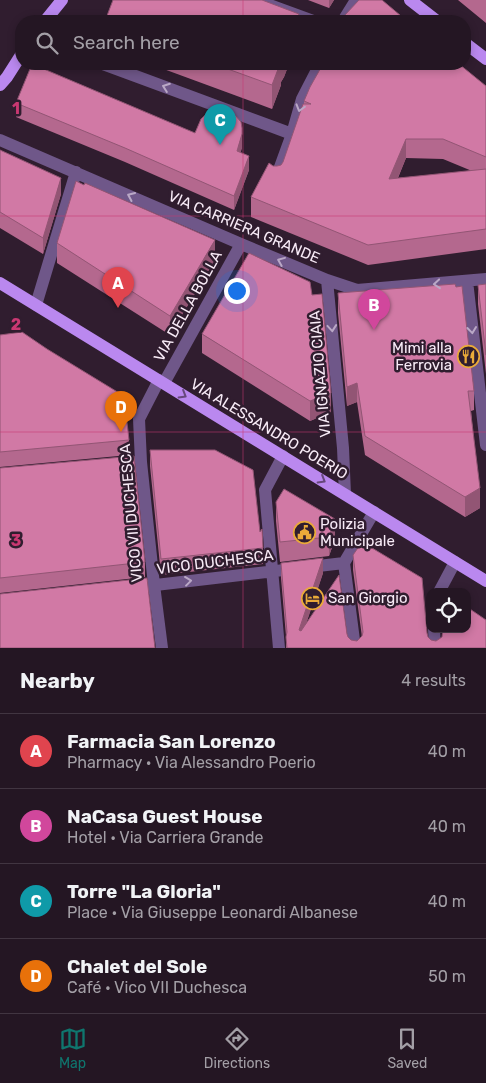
<!DOCTYPE html>
<html lang="en">
<head>
<meta charset="utf-8">
<style>
  body { margin:0; font-family:Rubik,sans-serif; background:#2c1f2b; color:#f1f3f6 }
  .controls { position:absolute; right:15px; bottom:15px; display:grid; overflow:hidden; border-radius:10px; box-shadow:0 2px 8px #0003 }
  .controls button { width:45px; height:45px; display:grid; place-items:center; padding:0; border:0; border-bottom:1px solid #413541; background:#241623; color:#f1f3f6; font:25px sans-serif }
  .you { position:absolute; left:236px; top:290px; width:18px; height:18px; margin:-12px; border:4px solid #fff; border-radius:50%; background:#1a73e8; box-shadow:0 0 0 8px #1a73e833 }
  .badge { display:grid; place-items:center; width:32px; height:32px; border-radius:50%; background:#0f766e; color:#fff; font-size:16px; font-weight:700 }
  .pin { position:absolute; translate:-50% -41px; filter:drop-shadow(0 1px 2px #0008) }
  .pin::after { content:''; position:absolute; top:26px; width:18px; height:15px; background:inherit; clip-path:polygon(0 0,100% 0,50% 100%) }
  .list { margin:0; padding:0; list-style:none }
  h2 { display:flex; justify-content:space-between; align-items:center; height:65px; margin:0; padding:0 20px; font-size:21px }
  h2 small { font-size:16px; font-weight:400; color:#a39fa6 }
  .list li { display:grid; grid-template-columns:32px 1fr auto; gap:15px; align-items:center; box-sizing:border-box; height:75px; padding:0 20px; border-top:1px solid #413541 }
  .list b { display:block; font-size:19px; white-space:nowrap }
  .list p { margin:0; font-size:16px; white-space:nowrap; color:#a39fa6 }
  .list em { font-size:16px; font-style:normal; color:#a39fa6 }
  .icon { flex:none; width:28px; height:28px; fill:none; stroke:currentColor; stroke-width:2; stroke-linecap:round; stroke-linejoin:round }
  .map { position:relative; flex:none; width:486px; height:648px; overflow:hidden }
  .search { position:absolute; background:#241623; box-shadow:0 2px 8px #0003; left:15px; right:15px; top:15px; height:55px; display:flex; align-items:center; gap:12px; box-sizing:border-box; padding:0 18px; border-radius:20px; color:#a39fa6; font-size:19px }
  .sheet { height:365px; background:#241623 }
  nav { display:flex; justify-content:space-around; align-items:center; box-sizing:border-box; height:70px; border-top:1px solid #413541; background:#241623; font-size:14px; color:#a39fa6 }
  nav a { display:grid; justify-items:center; gap:2px }
  nav .on { color:#0f766e }
  .map>svg:first-child { display:block }
  .lines { fill:none; stroke-linecap:round; stroke-linejoin:round }
  .minor { stroke:#6f5789; stroke-width:12 }
  .major { stroke:#ba88ef; stroke-width:12 }
  .wall { fill:#b4688e; fill-rule:evenodd }
  .shaded-wall { fill:#925574 }
  .building { fill:#d179a5; stroke:#925574 }
  .oneway { stroke:#baa8c6 }
  .oneway2 { stroke:#67487c }
  .grid { fill:none; stroke:#ca3872; stroke-width:1; stroke-opacity:0.55 }
  .labels { text-anchor:middle; dominant-baseline:central; stroke-width:5; stroke-linejoin:round; paint-order:stroke }
  .street-label { font-size:15px; fill:#f8ebf7; stroke:#301d2f }
  .poi-label { font-size:15px; fill:#f8ebf7; stroke:#301d2f; text-anchor:start }
  .grid-label { font-size:16px; text-anchor:middle; font-weight:bold; fill:#ca3872; stroke:#301d2f; stroke-width:5; stroke-linejoin:round; paint-order:stroke }
</style>
</head>
<body>
<div class="map">
<svg width="486" height="648" viewBox="0 0 486 648">
  <rect width="100%" height="100%" fill="#301d2f"/>
  <g class="lines">
    <!-- minor -->
    <path class="minor" d="M256,0l57,21
      M343,21l13,-21
      M103,64l189,70 10,-35 18,-35
      M0,140l241,104 86,36 30,10 129,-11
      M276,178l16,-44
      M327,280l16,168 2,46
      M467,281l19,164
      M36,305l40,-133
      M159,380l-20,39 2,43 13,123 8,63
      M164,383l77,-139
      M130,588l214,-25
      M439,592l16,-30
      M434,629l1,19
      M279,648l-14,-158 18,-34
      M355,648l-11,-85 30,-51"/>
    <!-- major -->
    <path class="major" d="M410,0l27,21
      M45,21l17,-21
      M465,43l21,16
      M0,85l7,-8 14,-22
      M0,283l486,298"/>
  </g>
  <!-- wall -->
  <path class="wall" d="M308,0h26l-5,8z
    M458,0h28v23z
    M344,16l63,5h-63z
    M150,64h139l-5,13 -3,5v3l-9,24z
    M486,86v163l-118,16 -117,-48v-20l22,-31h4l4,-1 2,-3 21,-58v-3zM406,158l37,1 29,12 -74,7z
    M16,103l179,30 47,15 -2,4 9,18 -15,40 -109,-48 -109,-45z
    M0,150l61,44 -18,60 -43,-26z
    M57,243l158,17 -45,75 -113,-72z
    M486,284v90l-8,-70v-19z
    M338,293l136,98v19l-3,1 9,97 -15,9 -100,-62 -8,-53 -10,4 -9,-93z
    M202,334l129,78 -21,9 -108,-68z
    M0,335l129,105v15l-129,12z
    M150,450l110,82 3,16v16l-102,11 -11,-109z
    M0,468l145,94v15l-145,16z
    M276,502l59,37 -6,17 -49,6 -4,-41z
    M353,555l74,78 1,4 3,3 5,1 6,-4v-8h25l19,19h-200v-12l-5,-58v-15l42,10 -17,51 41,10 1,3 3,3 6,1 5,-4 -9,-67z"/>
  <!-- shaded-wall -->
  <path class="shaded-wall" d="M329,0h5l-5,8z
    M299,14v7h-3z
    M279,64h10l-5,13 -3,5v3l-9,24v-24z
    M242,134v14l-5,17v-14z
    M406,139v19l-17,41v-20z
    M249,156v14l-15,40v-14z
    M61,178v16l-18,60v-16z
    M215,240v20l-45,75v-19z
    M357,383v19l-10,4v-19z
    M331,393v19l-21,9v-20z
    M480,488v20l-15,9v-20z
    M335,519v20l-6,17v-19z
    M323,558v15l-24,72v-15z"/>
  <!-- building -->
  <path class="building" d="M113,0h149l37,14 -3,7h-191z
    M359,0h23l25,21h-61l1,-2 -3,-3z
    M32,64l163,69 6,-14 8,-8 7,-2h14l11,13 1,6v6l-5,17 12,5 -15,40 -109,-48 -109,-45z
    M214,64h66l-8,21z
    M323,64h136l27,22v71l-43,-18h-37l-17,40 97,-10v60l-118,16 -117,-48 18,-34 4,3h4l4,-1 2,-3 20,-58h8l-7,-3 6,-14z
    M0,150l61,28 -18,60 -43,-26z
    M76,181l8,4 1,-2 130,57 -45,76 -113,-73z
    M249,253l61,29 2,13 10,-1 9,99 -21,8 -108,-67z
    M455,284l1,3 6,-1 12,105h-6l12,97 -15,9 -100,-61 -8,-53 -10,4 -9,-94z
    M486,284v71l-8,-70z
    M22,332l25,17 77,47 5,44 -129,12v-117z
    M150,450h65l38,20 7,62 2,-3 1,19 -102,11z
    M134,456l11,106 -145,16v-110z
    M284,489l51,30 -6,18 -49,5 -4,-40z
    M362,542l60,36 5,55 1,4 3,3 5,1 6,-4 1,-8h24v-22l19,13v28h-199l-1,-11 1,-5 -6,-69 42,-5 -24,72 2,1 38,-56 8,59 1,3 3,3 6,1 5,-5 1,-4 -10,-77z
    M147,578l8,70h-155v-54z"/>
  <!-- one-way arrows -->
  <defs><path id="oneway-chevron" d="M-2-3.5L2.5 0L-2 3.5" fill="none" stroke-width="1.6" stroke-linecap="round" stroke-linejoin="round" transform="scale(1.25)"/></defs>
  <g class="oneway">
    <use href="#oneway-chevron" transform="translate(166 87) rotate(-160)"/>
    <use href="#oneway-chevron" transform="translate(300 108) rotate(106)"/>
    <use href="#oneway-chevron" transform="translate(131 196) rotate(-156)"/>
    <use href="#oneway-chevron" transform="translate(281 261) rotate(-158)"/>
    <use href="#oneway-chevron" transform="translate(437 284) rotate(175)"/>
    <use href="#oneway-chevron" transform="translate(332 328) rotate(85)"/>
    <use href="#oneway-chevron" transform="translate(472 330) rotate(83)"/>
    <use href="#oneway-chevron" transform="translate(188 581) rotate(-7)"/>
  </g>
  <g class="oneway2">
    <use href="#oneway-chevron" transform="translate(183 395) rotate(31)"/>
    <use href="#oneway-chevron" transform="translate(322 480) rotate(31)"/>
  </g>
  <!-- grid -->
  <path class="grid" d="M243,0v21M243,64v584M0,216h486M0,432h486"/>
  <!-- icons -->
  <defs>
    <symbol id="restaurant-ring" viewBox="-11 -11 22 22"><circle r="9.5" fill="#301d2f" stroke="#eaaa39" stroke-width="1.5"/><path d="M-5-6h1v4h1v-4h1v4h1v-4h1v5L-1.5 .5V6h-2V.5L-5-1ZM5-6V6H3V1.5H1.5Q1.5-4 5-6Z" fill="#eaaa39"/></symbol>
    <symbol id="civic-ring" viewBox="-11 -11 22 22"><circle r="9.5" fill="#301d2f" stroke="#eaaa39" stroke-width="1.5"/><path d="M-.6-6.5H3V-4.5H.6V-3L4-1V1h2V6H-6V1h2V-1L-.6-3ZM-1.2 2.5V6h2.4V2.5Z" fill="#eaaa39"/></symbol>
    <symbol id="hotel-ring" viewBox="-11 -11 22 22"><circle r="9.5" fill="#301d2f" stroke="#eaaa39" stroke-width="1.5"/><path d="M-6-4.5h1.5V1H6V5H4.5V3h-9V5H-6ZM-4 0a1.8 1.8 0 1 1 3.6 0ZM.5 0V-2.5h3Q6-2.5 6 0Z" fill="#eaaa39"/></symbol>
  </defs>
  <g fill-rule="evenodd">
    <use href="#restaurant-ring" x="456" y="344" width="25" height="25"/>
    <use href="#civic-ring" x="292" y="520" width="25" height="25"/>
    <use href="#hotel-ring" x="300" y="586" width="25" height="25"/>
  </g>
  <g class="labels">
    <!-- street labels -->
    <g class="street-label">
      <text transform="translate(244 227) rotate(23)">VIA CARRIERA GRANDE</text>
      <text transform="translate(188 306) rotate(-61)">VIA DELLA BOLLA</text>
      <text transform="translate(320 374) rotate(-95)">VIA IGNAZIO CIAIA</text>
      <text transform="translate(269 429) rotate(31)">VIA ALESSANDRO POERIO</text>
      <text transform="translate(131 513) rotate(-95)">VICO VII DUCHESCA</text>
      <text transform="translate(215 562) rotate(-7)">VICO DUCHESCA</text>
    </g>
    <!-- poi labels -->
    <g class="poi-label">
      <text x="452" y="348" text-anchor="end">Mimi alla<tspan x="452" dy="17">Ferrovia</tspan></text>
      <text x="320" y="524">Polizia<tspan x="320" dy="17">Municipale</tspan></text>
      <text x="328" y="598">San Giorgio</text>
    </g>
  </g>
  <g class="grid-label">
    <text x="16" y="114">1</text>
    <text x="16" y="330">2</text>
    <text x="16" y="546">3</text>
  </g>
</svg>
<div class="controls">
<button><svg class="icon" aria-label="locate" viewBox="0 0 24 24"><circle cx="12" cy="12" r="6"/><path d="M12 2v4M12 18v4M2 12h4M18 12h4"/></svg></button>
</div>
<div class="you"></div>
<div class="pin badge" style="left:118px;top:308px;background:#e0444e">A</div>
<div class="pin badge" style="left:374px;top:330px;background:#d1479c">B</div>
<div class="pin badge" style="left:220px;top:145px;background:#0f9aa8">C</div>
<div class="pin badge" style="left:121px;top:432px;background:#e8710a">D</div>
<div class="search"><svg class="icon" aria-label="search" viewBox="0 0 24 24"><circle cx="10" cy="10" r="6"/><path d="M15 15l6 6"/></svg>Search here</div>
</div>
<section class="sheet">
<h2>Nearby<small>4 results</small></h2>
<ul class="list">
<li><span class="badge" style="background:#e0444e">A</span><div><b>Farmacia San Lorenzo</b><p>Pharmacy · Via Alessandro Poerio</p></div><em>40 m</em></li>
<li><span class="badge" style="background:#d1479c">B</span><div><b>NaCasa Guest House</b><p>Hotel · Via Carriera Grande</p></div><em>40 m</em></li>
<li><span class="badge" style="background:#0f9aa8">C</span><div><b>Torre &quot;La Gloria&quot;</b><p>Place · Via Giuseppe Leonardi Albanese</p></div><em>40 m</em></li>
<li><span class="badge" style="background:#e8710a">D</span><div><b>Chalet del Sole</b><p>Café · Vico VII Duchesca</p></div><em>50 m</em></li>
</ul>
</section>
<nav>
<a class="on"><svg class="icon" aria-label="map" viewBox="0 0 24 24"><path d="M3 6l6-2 6 2 6-2v14l-6 2-6-2-6 2zM9 4v14M15 6v14"/></svg>Map</a>
<a><svg class="icon" aria-label="directions" viewBox="0 0 24 24"><path d="M12 3l9 9-9 9-9-9zM9 14v-3h6M13 9l2 2-2 2"/></svg>Directions</a>
<a><svg class="icon" aria-label="saved" viewBox="0 0 24 24"><path d="M7 4h10v16l-5-4-5 4z"/></svg>Saved</a>
</nav>
</body>
</html>
